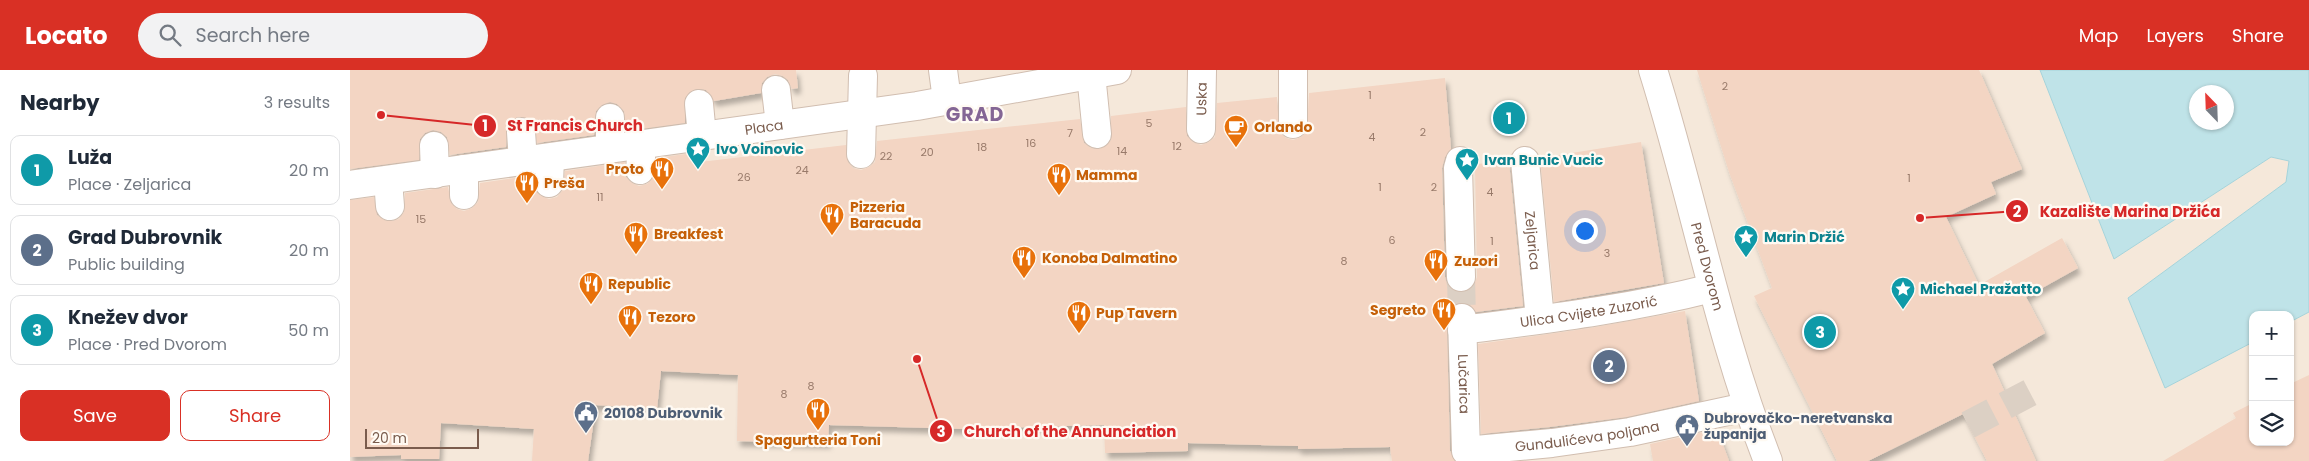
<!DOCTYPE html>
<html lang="en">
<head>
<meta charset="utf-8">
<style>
  body { margin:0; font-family:Poppins,sans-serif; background:#f2f2f3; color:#1f2937 }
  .controls { position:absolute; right:15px; bottom:15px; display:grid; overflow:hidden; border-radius:10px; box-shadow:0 1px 4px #0004 }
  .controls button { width:45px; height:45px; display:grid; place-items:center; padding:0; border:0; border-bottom:1px solid #e0e1e3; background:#fff; color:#1f2937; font:25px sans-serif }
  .compass { position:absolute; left:1839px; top:15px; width:45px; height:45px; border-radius:50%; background:#fff; box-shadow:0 1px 4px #0004; rotate:337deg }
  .scale { position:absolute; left:15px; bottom:12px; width:114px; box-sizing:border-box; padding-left:5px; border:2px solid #7a5c4d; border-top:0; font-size:14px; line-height:18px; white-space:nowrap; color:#7a5c4d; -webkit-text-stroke:4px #fffaf3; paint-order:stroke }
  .you { position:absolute; left:1234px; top:160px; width:18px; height:18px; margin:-12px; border:4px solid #fff; border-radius:50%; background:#1a73e8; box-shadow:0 0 0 8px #1a73e833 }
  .badge { display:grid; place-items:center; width:32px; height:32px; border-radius:50%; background:#d93025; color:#fff; font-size:16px; font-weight:700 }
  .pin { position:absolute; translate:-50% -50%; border:2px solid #fff; box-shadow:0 1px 5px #0006 }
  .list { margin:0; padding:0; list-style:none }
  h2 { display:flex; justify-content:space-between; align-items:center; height:65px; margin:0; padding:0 20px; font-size:21px }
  h2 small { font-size:16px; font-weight:400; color:#747a83 }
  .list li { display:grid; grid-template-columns:32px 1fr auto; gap:15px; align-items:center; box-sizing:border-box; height:70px; margin:0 10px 10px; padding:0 10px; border:1px solid #e0e1e3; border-radius:10px }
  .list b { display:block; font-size:19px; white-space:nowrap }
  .list p { margin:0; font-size:16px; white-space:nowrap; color:#747a83 }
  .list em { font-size:16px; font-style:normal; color:#747a83 }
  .actions { display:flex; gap:10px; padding:15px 20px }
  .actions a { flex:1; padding:11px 0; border:1px solid #d93025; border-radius:10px; text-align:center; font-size:18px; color:#d93025 }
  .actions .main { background:#d93025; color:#fff }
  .icon { flex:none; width:28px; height:28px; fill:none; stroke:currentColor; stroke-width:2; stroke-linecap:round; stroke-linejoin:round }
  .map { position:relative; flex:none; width:1959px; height:391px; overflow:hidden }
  header { display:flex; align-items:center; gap:30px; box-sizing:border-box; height:70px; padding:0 25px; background:#d93025; color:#fff }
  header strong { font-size:24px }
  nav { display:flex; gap:28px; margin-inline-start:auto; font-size:18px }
  .search { width:350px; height:45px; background:#f2f2f3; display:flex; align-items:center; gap:12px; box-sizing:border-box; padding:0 18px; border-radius:28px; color:#747a83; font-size:19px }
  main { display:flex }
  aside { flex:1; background:#fff }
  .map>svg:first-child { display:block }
  .residential { fill:#f5e8da }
  .water { fill:#bfe3e8; stroke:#a5d3da; fill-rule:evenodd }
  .building { fill:#f3d5c3; filter:url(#shadow) }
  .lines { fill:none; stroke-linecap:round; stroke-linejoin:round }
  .minor-tunnel { stroke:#dcd0c4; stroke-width:28; stroke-dasharray:28 14; stroke-linecap:butt }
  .minor-casing { stroke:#d1beb0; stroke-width:30 }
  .minor { stroke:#fff; stroke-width:28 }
  .labels { text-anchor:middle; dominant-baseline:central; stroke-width:4.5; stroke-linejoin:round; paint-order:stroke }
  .number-label { font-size:11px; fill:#987a6a }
  .street-label { font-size:14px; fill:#7a5c4d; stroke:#fffaf3 }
  .food-label { font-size:14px; font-weight:bold; fill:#c56008; stroke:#fffaf3; text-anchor:start }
  .culture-label { font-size:14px; font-weight:bold; fill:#0d838f; stroke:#fffaf3; text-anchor:start }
  .service-label { font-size:14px; font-weight:bold; fill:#4e5e75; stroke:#fffaf3; text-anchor:start }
  .district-label { font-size:19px; font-weight:bold; letter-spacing:1px; fill:#846695; stroke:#fffaf3 }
  .leader { fill:none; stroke:#d62828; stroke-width:2 }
  .callout-dot { fill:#d62828; stroke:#fffaf3; stroke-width:2 }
  .mark-label { font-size:15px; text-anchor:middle; font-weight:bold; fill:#fff }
  .callout-label { font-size:15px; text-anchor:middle; font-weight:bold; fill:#d62828; stroke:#fffaf3; stroke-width:4.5; stroke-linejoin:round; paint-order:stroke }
</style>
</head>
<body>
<header>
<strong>Locato</strong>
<div class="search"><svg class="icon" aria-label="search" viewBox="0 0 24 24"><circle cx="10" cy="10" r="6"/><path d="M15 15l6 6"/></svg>Search here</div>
<nav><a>Map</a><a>Layers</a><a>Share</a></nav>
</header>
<main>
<aside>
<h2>Nearby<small>3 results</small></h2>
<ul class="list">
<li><span class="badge" style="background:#0f9aa8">1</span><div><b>Luža</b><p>Place · Zeljarica</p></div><em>20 m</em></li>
<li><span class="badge" style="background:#5c6f8a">2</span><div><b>Grad Dubrovnik</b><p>Public building</p></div><em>20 m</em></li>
<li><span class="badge" style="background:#0f9aa8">3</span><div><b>Knežev dvor</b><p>Place · Pred Dvorom</p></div><em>50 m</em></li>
</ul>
<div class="actions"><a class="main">Save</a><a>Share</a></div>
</aside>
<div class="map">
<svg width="1959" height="391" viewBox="0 0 1959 391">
  <defs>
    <filter id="shadow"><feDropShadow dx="3" dy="5.5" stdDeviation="2.5" flood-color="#0004"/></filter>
  </defs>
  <rect width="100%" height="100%" fill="#fdf6ec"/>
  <!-- residential -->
  <path class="residential" d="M0,0h1690l74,189 157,-102 18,4 -3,21 -158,116 37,90 88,-46v100h37v-120l19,-10v149h-1959z"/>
  <!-- water -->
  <path class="water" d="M1690,0h269v242l-19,10v-7h-37v27l-88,46 -37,-90 158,-116 3,-21 -18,-4 -157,102zM1846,22h30v30h-30z"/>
  <!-- building -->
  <path class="building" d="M0,0h446l2,18 -6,1 -4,-9 -5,-4 -8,-2 -8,3 -5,6 -1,10 -47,8 -8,-11 -9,-1 -7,3 -5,6v25l-59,8 -2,-20 -7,-7 -7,-2 -8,3 -6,6 -2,24 -57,8 -3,-20 -7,-5 -8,-1 -7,2 -5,7 -1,21 -56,8 -3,-18 -6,-5 -8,-2 -8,3 -5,6 -1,21 -69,9z
    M1347,0h282l43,99 -31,13 5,12 -50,23 33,68 83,-47 16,30 -52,29 19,36 -53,31 44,97h-49l-24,-47 -95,47h-31l-83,-165 18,-8 -43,-116z
    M1095,8l6,71 -6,8 -3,11 3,109 2,8 6,5 9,3 7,-2 5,-6 3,-8 -2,-113 34,-2 14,144 -47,6 -6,-7 -9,-3 -8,3 -5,6 -1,21 3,119 5,10h-63l-2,-14 -92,2v-3l-110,-3v8l-83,2 -1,-28 -140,4 -135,-4 -1,18 -91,-2 1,-66 -77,-4 -4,38 -61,-4 -8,56h-56l2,-32 -93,-6 -2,36h-38v-4l-51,2v-257l24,-3 3,18 7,5 8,1 7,-2 5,-7 1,-19 43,-6 3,16 6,6 7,2 8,-3 6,-6 2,-19 54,-8 1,16 6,5 8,3 8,-2 5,-6 3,-20 60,-9 1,15 6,6 7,3 8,-2 6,-6 4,-20 42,-6 1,10 146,-17 2,17 5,6 8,2 8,-3 6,-5 2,-21 203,-22 4,24 7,5 8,1 7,-3 5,-6v-24l75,-9 1,29 6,6 8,3 8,-3 6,-5 2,-34 60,-6 2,34 7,7 7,2 8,-3 6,-6 2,-38z
    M1291,72l23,141 -110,19 -14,-144z
    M1335,241l14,90 -72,16 -77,10 -69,7 -3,-90 112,-16z
    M1959,305v86h-146l73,-43 -3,-5 20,-10v39h37v-58z
    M1367,359l12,32h-76l-3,-17z"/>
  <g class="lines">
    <!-- minor-tunnel -->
    <path class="minor-tunnel" d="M1111,207l1,41
      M1618,355l65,-34"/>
    <defs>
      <g id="minor">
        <path d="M593,0l4,30"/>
        <path id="s1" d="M1303,0c41,130 65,264 115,391"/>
        <path d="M741,4l6,60"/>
        <path d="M426,20l4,35"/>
        <path d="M349,34l3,32"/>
        <path d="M943,54v-54"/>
        <path id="s2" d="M851,59l1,-59"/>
        <path d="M171,62l2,29"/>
        <path d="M84,76l1,28"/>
        <path d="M260,79v-31"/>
        <path d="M511,84l2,-78"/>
        <path d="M1110,91l-2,7 3,109"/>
        <path id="s3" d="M1175,91l15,158"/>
        <path d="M114,99v26"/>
        <path d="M290,100l2,-25"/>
        <path d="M38,110l2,26"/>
        <path d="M199,113l1,-25"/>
        <path id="s4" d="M0,115l567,-79 200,-36"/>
        <path id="s5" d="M1112,248l4,133"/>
        <path id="s6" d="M1112,260c84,-11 168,-21 250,-42"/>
        <path id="s7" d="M1126,380l76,-7 78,-11 116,-25"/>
      </g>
    </defs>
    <!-- minor casing -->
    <use href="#minor" class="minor-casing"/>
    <!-- minor -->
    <use href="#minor" class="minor"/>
  </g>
  <!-- icons -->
  <defs>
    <symbol id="cafe-pin" viewBox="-11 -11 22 30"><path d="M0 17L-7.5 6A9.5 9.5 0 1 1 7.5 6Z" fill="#e8710a" stroke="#fffaf3"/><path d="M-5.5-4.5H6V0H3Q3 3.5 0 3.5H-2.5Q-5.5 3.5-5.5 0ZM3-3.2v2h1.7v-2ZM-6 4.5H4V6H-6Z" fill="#fff"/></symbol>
    <symbol id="sight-pin" viewBox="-11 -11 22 30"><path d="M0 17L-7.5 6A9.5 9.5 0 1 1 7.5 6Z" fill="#0f9aa8" stroke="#fffaf3"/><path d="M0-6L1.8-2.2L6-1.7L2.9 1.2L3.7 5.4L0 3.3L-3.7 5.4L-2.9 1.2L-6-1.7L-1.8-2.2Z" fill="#fff"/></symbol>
    <symbol id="restaurant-pin" viewBox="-11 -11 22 30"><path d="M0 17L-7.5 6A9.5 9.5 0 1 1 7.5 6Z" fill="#e8710a" stroke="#fffaf3"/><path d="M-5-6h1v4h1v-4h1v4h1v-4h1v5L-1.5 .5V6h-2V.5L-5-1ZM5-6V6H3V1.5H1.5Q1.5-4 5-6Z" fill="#fff"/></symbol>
    <symbol id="civic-pin" viewBox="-11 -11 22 30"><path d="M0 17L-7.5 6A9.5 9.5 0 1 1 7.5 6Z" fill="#5c6f8a" stroke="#fffaf3"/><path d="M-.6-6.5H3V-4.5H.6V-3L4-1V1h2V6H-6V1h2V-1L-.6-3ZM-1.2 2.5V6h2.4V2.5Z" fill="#fff"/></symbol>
  </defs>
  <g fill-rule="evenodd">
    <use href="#cafe-pin" x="872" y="43" width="28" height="38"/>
    <use href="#sight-pin" x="334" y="65" width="28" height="38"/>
    <use href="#sight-pin" x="1103" y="76" width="28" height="38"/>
    <use href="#restaurant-pin" x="298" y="85" width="28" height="38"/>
    <use href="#restaurant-pin" x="695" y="91" width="28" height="38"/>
    <use href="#restaurant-pin" x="163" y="99" width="28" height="38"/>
    <use href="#restaurant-pin" x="468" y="131" width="28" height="38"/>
    <use href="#restaurant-pin" x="272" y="150" width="28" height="38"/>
    <use href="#sight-pin" x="1382" y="153" width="28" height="38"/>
    <use href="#restaurant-pin" x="660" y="174" width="28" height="38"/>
    <use href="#restaurant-pin" x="1072" y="177" width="28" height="38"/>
    <use href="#restaurant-pin" x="227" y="200" width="28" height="38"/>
    <use href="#sight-pin" x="1539" y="205" width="28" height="38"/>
    <use href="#restaurant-pin" x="1080" y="226" width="28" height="38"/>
    <use href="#restaurant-pin" x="715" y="229" width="28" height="38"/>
    <use href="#restaurant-pin" x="266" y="233" width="28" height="38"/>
    <use href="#restaurant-pin" x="454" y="326" width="28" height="38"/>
    <use href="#civic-pin" x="222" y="329" width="28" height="38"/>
    <use href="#civic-pin" x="1323" y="342" width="28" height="38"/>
  </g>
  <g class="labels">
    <!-- number labels -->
    <g class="number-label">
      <text x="1375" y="16">2</text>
      <text x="1020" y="25">1</text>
      <text x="799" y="53">5</text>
      <text x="1073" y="62">2</text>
      <text x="720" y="63">7</text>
      <text x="1022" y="67">4</text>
      <text x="681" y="73">16</text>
      <text x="827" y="76">12</text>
      <text x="632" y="77">18</text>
      <text x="772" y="81">14</text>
      <text x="577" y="82">20</text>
      <text x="536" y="86">22</text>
      <text x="452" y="100">24</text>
      <text x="394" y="107">26</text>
      <text x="1559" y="108">1</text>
      <text x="1030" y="117">1</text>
      <text x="1084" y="117">2</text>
      <text x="1140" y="122">4</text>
      <text x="250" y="127">11</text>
      <text x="71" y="149">15</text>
      <text x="1042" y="170">6</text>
      <text x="1142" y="171">1</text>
      <text x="1257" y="183">3</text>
      <text x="994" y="191">8</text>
      <text x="461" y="316">8</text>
      <text x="434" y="324">8</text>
    </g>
    <!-- street labels -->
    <g class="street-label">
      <text stroke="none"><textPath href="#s2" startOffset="30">Uska</textPath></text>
      <text stroke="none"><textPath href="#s4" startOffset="418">Placa</textPath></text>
      <text stroke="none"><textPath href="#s3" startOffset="80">Zeljarica</textPath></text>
      <text stroke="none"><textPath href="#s1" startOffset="204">Pred Dvorom</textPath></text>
      <text stroke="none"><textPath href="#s6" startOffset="128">Ulica Cvijete Zuzorić</textPath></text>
      <text stroke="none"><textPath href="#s5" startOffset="66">Lučarica</textPath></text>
      <text stroke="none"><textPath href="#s7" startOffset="112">Gundulićeva poljana</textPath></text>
    </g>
    <!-- food labels -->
    <g class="food-label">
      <text x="904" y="57">Orlando</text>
      <text x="294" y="99" text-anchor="end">Proto</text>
      <text x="726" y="105">Mamma</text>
      <text x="194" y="113">Preša</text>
      <text x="500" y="137">Pizzeria<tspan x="500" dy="16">Baracuda</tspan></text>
      <text x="304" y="164">Breakfest</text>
      <text x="692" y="188">Konoba Dalmatino</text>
      <text x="1104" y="191">Zuzori</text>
      <text x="258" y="214">Republic</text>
      <text x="1076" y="240" text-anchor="end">Segreto</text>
      <text x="746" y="243">Pup Tavern</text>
      <text x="298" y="247">Tezoro</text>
      <text x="468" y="370" text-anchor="middle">Spagurtteria Toni</text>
    </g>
    <!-- culture labels -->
    <g class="culture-label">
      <text x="366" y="79">Ivo Voinovic</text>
      <text x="1134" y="90">Ivan Bunic Vucic</text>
      <text x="1414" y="167">Marin Držić</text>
      <text x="1570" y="219">Michael Pražatto</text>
    </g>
    <!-- service labels -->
    <g class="service-label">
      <text x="254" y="343">20108 Dubrovnik</text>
      <text x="1354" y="348">Dubrovačko-neretvanska<tspan x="1354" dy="16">županija</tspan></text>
    </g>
    <!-- district labels -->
    <g class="district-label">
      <text x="625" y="44">GRAD</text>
    </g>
  </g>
  <!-- callouts -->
  <path class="leader" d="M31 45L135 56M1570 148L1667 141M567 289L591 361"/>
  <g class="callout-dot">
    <circle cx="31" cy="45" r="5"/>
    <circle cx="1570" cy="148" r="5"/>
    <circle cx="567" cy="289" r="5"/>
    <circle cx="135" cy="56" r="12"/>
    <circle cx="1667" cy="141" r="12"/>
    <circle cx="591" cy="361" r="12"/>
  </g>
  <g class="mark-label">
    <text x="135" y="61">1</text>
    <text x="1667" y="147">2</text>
    <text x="591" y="367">3</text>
  </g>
  <g class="callout-label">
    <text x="225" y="61">St Francis Church</text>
    <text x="1780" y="147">Kazalište Marina Držića</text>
    <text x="720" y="367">Church of the Annunciation</text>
  </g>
</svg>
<div class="controls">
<button>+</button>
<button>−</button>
<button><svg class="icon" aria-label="layers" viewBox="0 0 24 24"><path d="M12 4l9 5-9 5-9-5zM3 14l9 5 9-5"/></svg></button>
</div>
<svg class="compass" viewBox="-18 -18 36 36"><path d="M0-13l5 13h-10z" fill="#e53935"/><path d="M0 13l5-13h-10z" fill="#747a83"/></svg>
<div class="scale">20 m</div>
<div class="you"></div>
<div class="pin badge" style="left:1159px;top:48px;background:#0f9aa8">1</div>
<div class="pin badge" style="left:1259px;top:296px;background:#5c6f8a">2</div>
<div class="pin badge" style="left:1470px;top:262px;background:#0f9aa8">3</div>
</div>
</main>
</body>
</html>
